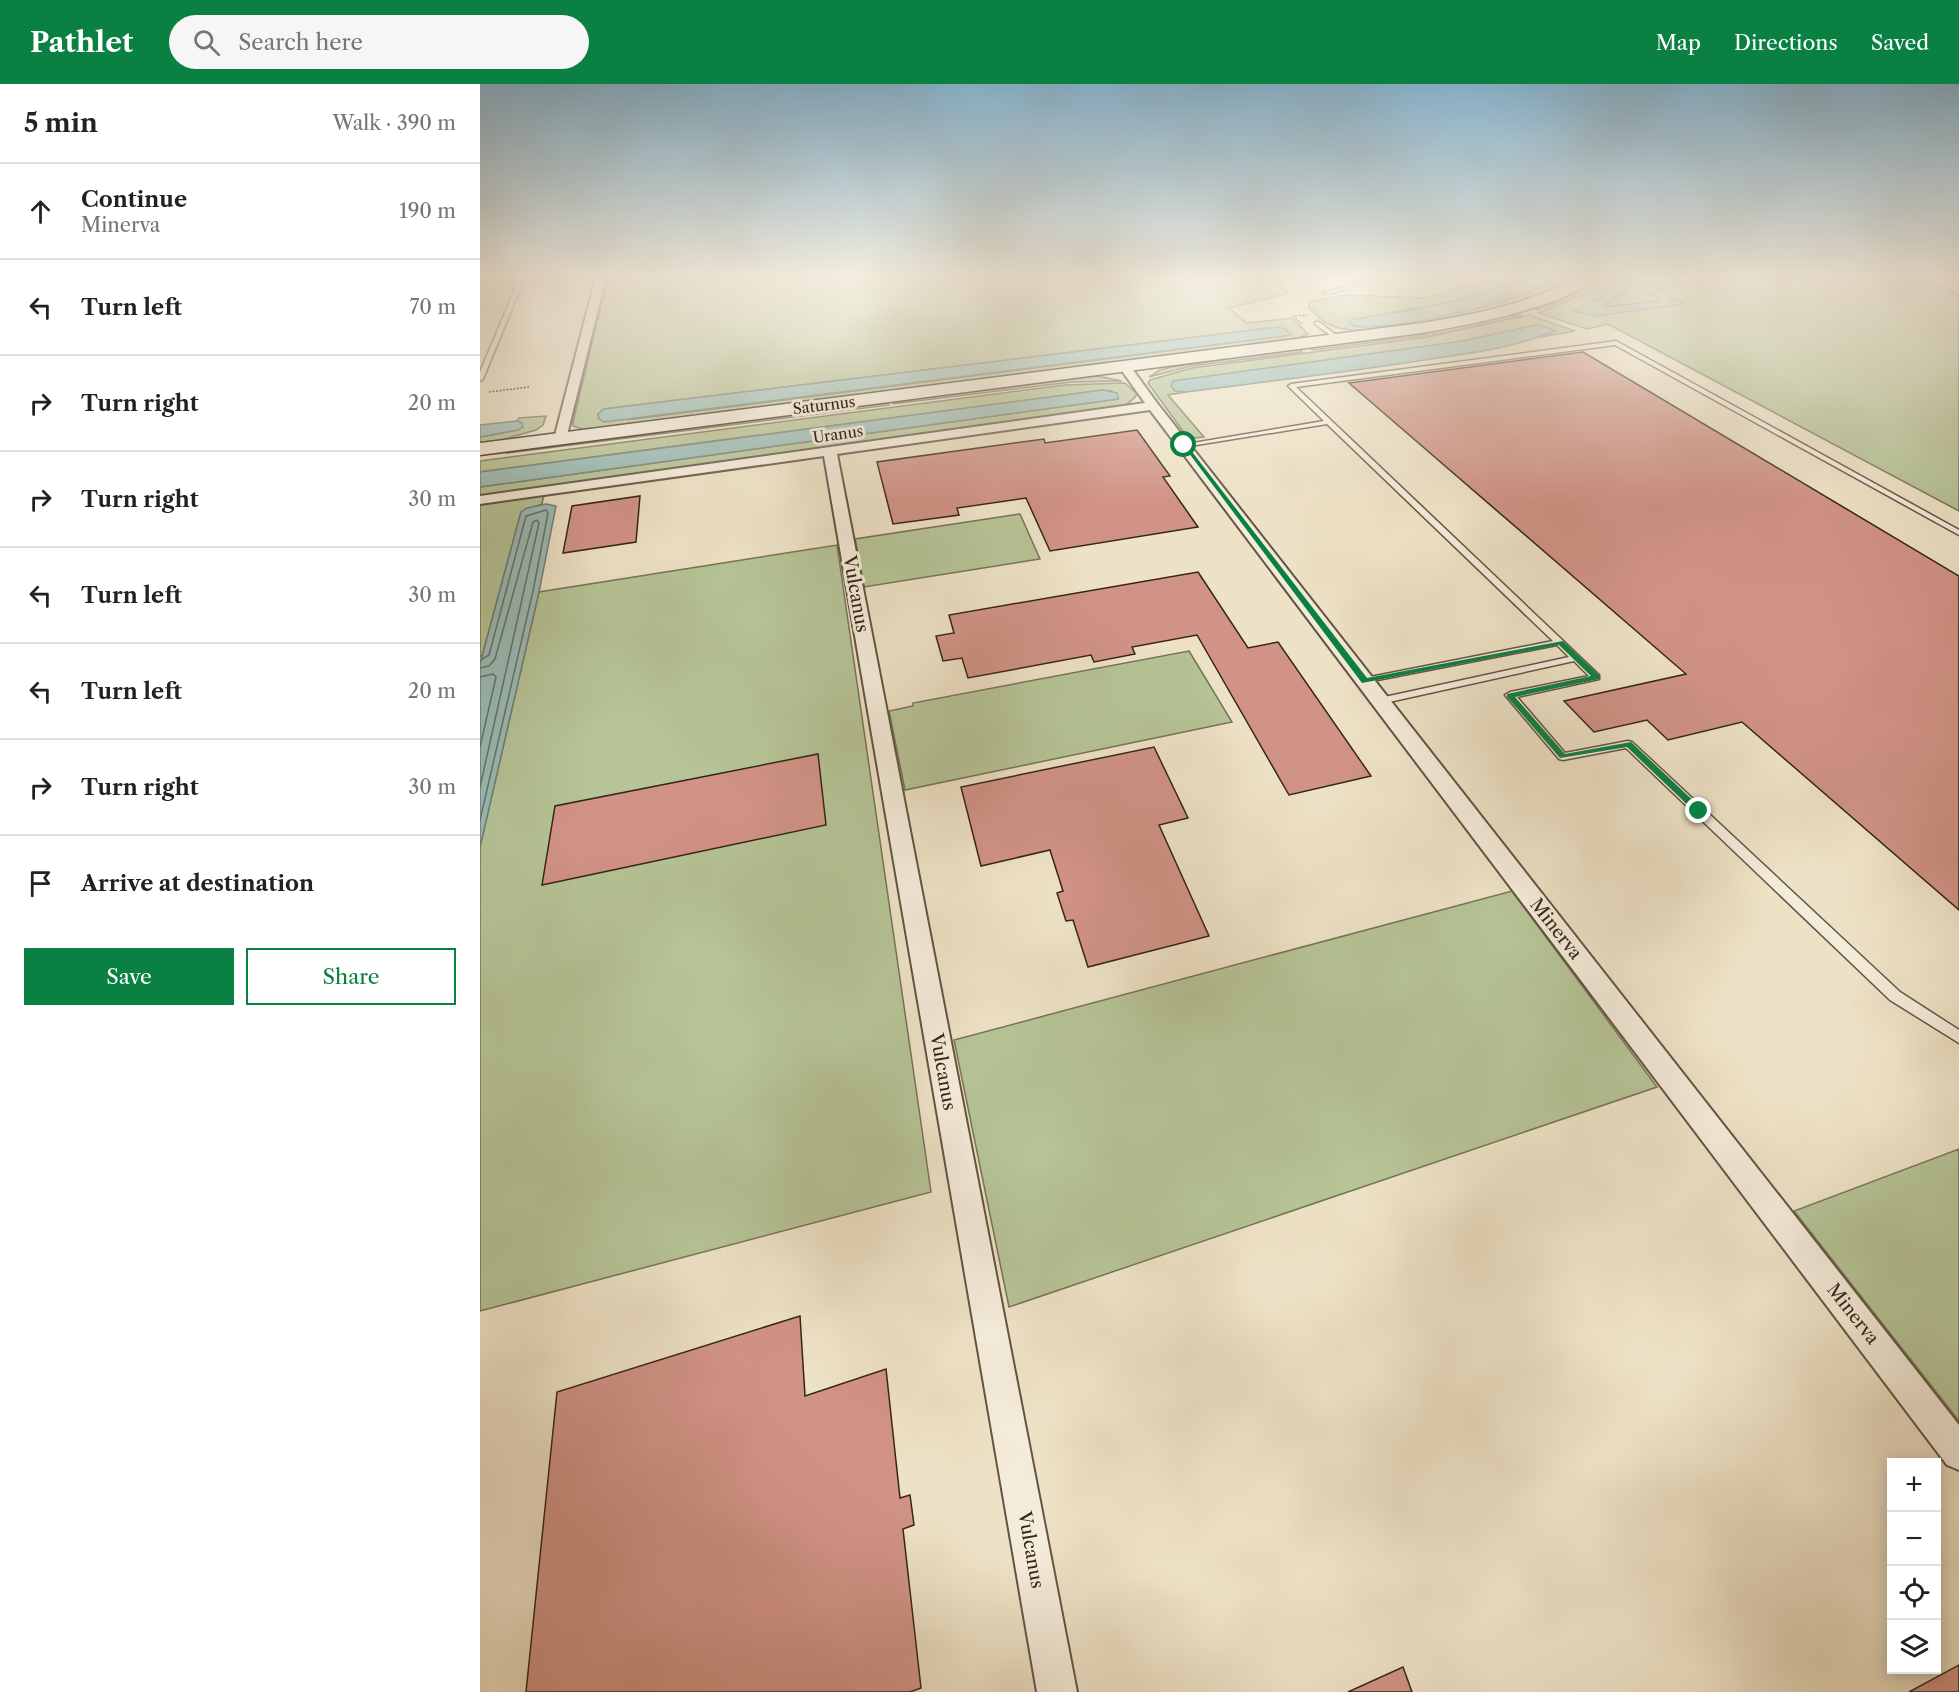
<!DOCTYPE html>
<html lang="en">
<head>
<meta charset="utf-8">
<style>
  body { margin:0; font-family:"Libre Caslon Text",serif; background:#f6f6f6; color:#222 }
  .controls { position:absolute; right:18px; bottom:18px; display:grid; overflow:hidden; border-radius:0px; box-shadow:0 3px 15px #0003 }
  .controls button { width:54px; height:54px; display:grid; place-items:center; padding:0; border:0; border-bottom:2px solid #e0e0e0; background:#fff; color:#222; font:30px sans-serif }
  .stop { position:absolute; width:18px; height:18px; margin:-14px; border:4px solid #0b8043; border-radius:50%; background:#fff }
  .stop.end { background:#0b8043; border-color:#fff; box-shadow:0 2px 6px #0008 }
  .list { margin:0; padding:0; list-style:none }
  h2 { display:flex; justify-content:space-between; align-items:center; height:78px; margin:0; padding:0 24px; font-size:26px }
  h2 small { font-size:20px; font-weight:400; color:#767676 }
  .list li { display:grid; grid-template-columns:39px 1fr auto; gap:18px; align-items:center; box-sizing:border-box; height:96px; padding:0 24px; border-top:2px solid #e0e0e0 }
  .list b { display:block; font-size:22px; white-space:nowrap }
  .list p { margin:0; font-size:20px; white-space:nowrap; color:#767676 }
  .list em { font-size:20px; font-style:normal; color:#767676 }
  .actions { display:flex; gap:12px; padding:18px 24px }
  .actions a { flex:1; padding:14px 0; border:2px solid #0b8043; border-radius:0px; text-align:center; font-size:21px; color:#0b8043 }
  .actions .main { background:#0b8043; color:#fff }
  .icon { flex:none; width:33px; height:33px; fill:none; stroke:currentColor; stroke-width:2; stroke-linecap:round; stroke-linejoin:round }
  .map { position:relative; flex:none; width:1479px; height:1608px; overflow:hidden }
  header { display:flex; align-items:center; gap:36px; box-sizing:border-box; height:84px; padding:0 30px; background:#0b8043; color:#fff }
  header strong { font-size:28px }
  nav { display:flex; gap:33px; margin-inline-start:auto; font-size:21px }
  .search { width:420px; height:54px; background:#f6f6f6; display:flex; align-items:center; gap:15px; box-sizing:border-box; padding:0 21px; border-radius:33px; color:#767676; font-size:22px }
  main { display:flex }
  aside { flex:1; background:#fff }
  .map>svg:first-child { display:block }
  .green { fill:#b6c497; stroke:#767457; stroke-width:1.5; fill-rule:evenodd }
  .water { fill:#99bdb8; stroke:#718078; stroke-width:1.5 }
  .lines { fill:none; stroke-linecap:round; stroke-linejoin:round }
  .shore { stroke:#677168; stroke-width:1.5 }
  .building { fill:#d19386; stroke:#352517; stroke-width:1.5 }
  .lane-casing { stroke:#635443; stroke-width:3 }
  .street-casing { stroke:#635443; stroke-width:4 }
  .secondary-casing { stroke:#352517; stroke-width:3 }
  .path { stroke:#352517; stroke-width:1.5; stroke-dasharray:2 1.5; stroke-linecap:butt }
  .lane { fill:#f4ecda; fill-rule:evenodd }
  .street { fill:#f4ecda; fill-rule:evenodd }
  .secondary { fill:#f4ecda; fill-rule:evenodd }
  .route { fill:#0b8043 }
  .labels { text-anchor:middle; dominant-baseline:central; stroke-width:6; stroke-linejoin:round; paint-order:stroke }
  .far-street-label { font-size:15px; fill:#352517; stroke:#f4ecda }
  .street-label { font-size:18px; fill:#352517; stroke:#f4ecda }
</style>
</head>
<body>
<header>
<strong>Pathlet</strong>
<div class="search"><svg class="icon" aria-label="search" viewBox="0 0 24 24"><circle cx="10" cy="10" r="6"/><path d="M15 15l6 6"/></svg>Search here</div>
<nav><a>Map</a><a>Directions</a><a>Saved</a></nav>
</header>
<main>
<aside>
<h2>5 min<small>Walk · 390 m</small></h2>
<ul class="list">
<li><svg class="icon" aria-label="ahead" viewBox="0 0 24 24"><path d="M12 20V5M6 11l6-6 6 6"/></svg><div><b>Continue</b><p>Minerva</p></div><em>190 m</em></li>
<li><svg class="icon" aria-label="left" viewBox="0 0 24 24"><path d="M17 20v-9H6M10 6l-5 5 5 5"/></svg><div><b>Turn left</b></div><em>70 m</em></li>
<li><svg class="icon" aria-label="right" viewBox="0 0 24 24"><path d="M7 20v-9h11M14 6l5 5-5 5"/></svg><div><b>Turn right</b></div><em>20 m</em></li>
<li><svg class="icon" aria-label="right" viewBox="0 0 24 24"><path d="M7 20v-9h11M14 6l5 5-5 5"/></svg><div><b>Turn right</b></div><em>30 m</em></li>
<li><svg class="icon" aria-label="left" viewBox="0 0 24 24"><path d="M17 20v-9H6M10 6l-5 5 5 5"/></svg><div><b>Turn left</b></div><em>30 m</em></li>
<li><svg class="icon" aria-label="left" viewBox="0 0 24 24"><path d="M17 20v-9H6M10 6l-5 5 5 5"/></svg><div><b>Turn left</b></div><em>20 m</em></li>
<li><svg class="icon" aria-label="right" viewBox="0 0 24 24"><path d="M7 20v-9h11M14 6l5 5-5 5"/></svg><div><b>Turn right</b></div><em>30 m</em></li>
<li><svg class="icon" aria-label="arrive" viewBox="0 0 24 24"><path d="M6 21V4h12l-3 4 3 4H6"/></svg><div><b>Arrive at destination</b></div></li>
</ul>
<div class="actions"><a class="main">Save</a><a>Share</a></div>
</aside>
<div class="map">
<svg width="1479" height="1608" viewBox="0 0 1479 1608">
  <rect width="100%" height="100%" fill="#eee2c6"/>
  <filter id="stains"><feTurbulence type="fractalNoise" baseFrequency=".00333" numOctaves="4"/><feColorMatrix values="0 0 0 0 .2 0 0 0 0 .09 0 0 0 0 .02 0 0 0 .5 -.17"/></filter>
  <radialGradient id="worn" r=".72"><stop offset=".6" stop-color="#630" stop-opacity="0"/><stop offset="1" stop-color="#630" stop-opacity=".3"/></radialGradient>
  <!-- green -->
  <path class="green" d="M128,193h218l3,7 77,-7h363l20,16 -60,15 18,15 45,-5 16,16 -14,6 -710,90 -11,-4v-4zM798,243l13,8 -657,84h-35l-1,-5 6,-5z
    M1023,193h22l-44,17 -30,8 -101,18 39,5 29,-5 83,-18 60,-25h20l-21,11 -61,22 -80,14 -62,7 -19,-3 -14,-6 -15,-14 1,-5 4,-2 31,-6 79,3z
    M1115,193h13l-35,20 -36,13 -2,-1z
    M1135,193h20l-6,6 -54,29 108,-9 -18,-8v-5l-19,-5 11,-8h23l-5,1 5,3 -28,4 4,2 73,-10h19h-3l6,3 21,-3h140l47,19v215l-351,-187 -21,5 -49,-16 49,-20z
    M1023,231h20l-80,18 -129,17 -9,-3z
    M1049,231l46,16 -35,6 15,-6 -18,-6 -74,16 -288,49 11,2 -18,3 36,42 -9,1 -10,-4 -37,-51 2,-3 42,-12 236,-31z
    M820,263l2,5 -111,14 -42,11 11,-7 12,-3z
    M617,292l25,5 -50,1 -180,22 52,-11z
    M645,299l12,11c-6,10 -17,13 -28,16l-629,86v-9l638,-88 -6,-8 -9,-1 -623,82v-11l585,-76z
    M408,319l1,2 -382,48 1,-4 313,-40z
    M66,332l-3,9 -7,5 -56,16v-9l38,-7 4,-7 -5,-2 2,-3z
    M64,410l-2,10 -21,8 -39,144 -2,1v-154z
    M540,430l20,45 -176,28 -9,-48z
    M357,461l94,647 -451,119v-464l59,-255z
    M709,567l43,71 -327,68 -16,-79 24,-5v-3z
    M1032,807l145,196 -648,220 -55,-267z
    M1479,1065v272l-165,-210z"/>
  <!-- water -->
  <path class="water" d="M1045,193h36c-18,11 -40,19 -60,25 -26,8 -130,33 -151,22l-1,-4c61,-9 120,-18 176,-43z
    M1155,193h22l-11,9 21,5 -2,4 19,9 -88,12 -22,-5 55,-28z
    M1057,241l19,5c-42,19 -93,24 -138,31 -77,12 -155,21 -232,31l-11,-1 -4,-5 2,-5 290,-40z
    M798,243l7,2 6,6 -687,87 -5,-3 -1,-5 6,-5z
    M623,306l14,3 1,6 -638,88v-15z
    M37,337l5,2 1,4 -5,3 -38,7v-12z
    M66,420l10,2 -17,86 -59,255v-183l41,-152 6,-4z"/>
  <g class="lines">
    <!-- shore -->
    <path class="shore" d="M1158,200l7,9 13,4v4l-53,6 1,-4z
      M0,576l9,-5 37,-139 20,-6 2,3 -15,78 -53,229
      M0,584l9,-2 6,-7 38,-137 4,-2 2,3 -59,264
      M0,593l13,-3 3,3 -16,70"/>
  </g>
  <!-- building -->
  <path class="building" d="M1103,268l376,224v334l-217,-188 -74,18 -21,-20 -53,12 -30,-31 122,-27 -337,-291z
    M657,346l33,46 -7,1 35,50 -148,24 -24,-53 -69,10 2,7 -66,9 -16,-62 167,-23 1,4z
    M160,412l-4,46 -73,11 9,-47z
    M718,488l50,76 30,-6 93,134 -82,19 -92,-160 -65,12 3,7 -41,8 -3,-7 -123,23 -6,-20 -19,3 -7,-25 18,-3 -5,-18z
    M674,663l34,71 -29,7 50,111 -121,31 -15,-47 -7,1 -9,-28 6,-2 -13,-41 -69,16 -20,-79z
    M338,670l8,71 -284,60 13,-79z
    M320,1232l5,80 81,-27 14,129 10,-3 4,30 -11,4 18,159 -11,4h-384l31,-300z
    M1479,1581v27h-50z
    M923,1583l9,25h-64z"/>
  <g class="lines">
    <defs>
      <path id="lane" d="M84,193h17l-59,7 -39,95 -3,2v-9l38,-90z
        M899,193h9l-60,17 -5,-1z
        M1003,193h9l-3,2z
        M835,238h4l24,18 -5,1 -23,-17z
        M1136,257l343,189v5l-344,-190 -319,42 303,288v4l-82,18 48,56 63,-12 4,1 268,250 59,38v13l-69,-43 -264,-252 -63,12 -4,-1 -54,-64 5,-3 79,-16 -15,-15 -194,43 -3,-1v-4l3,-1 189,-41 -12,-12 -195,38 -2,-2 5,-3 188,-37 -226,-217 -143,23 -3,-2 143,-24 -35,-34 -1,-1 3,-2z"/>
      <path id="street" d="M116,193h10l-40,162 -6,4 -6,-4z
        M1442,193h13l24,10v6z
        M646,281l4,1 27,37 802,1022v45l-12,-5 -797,-1055 -313,44 240,1238h-40l-213,-1236 -344,48v-8l665,-93 -25,-35z"/>
      <path id="secondary" d="M1098,193h17c-26,30 -133,49 -173,56l-942,122v-12l942,-120c54,-9 107,-19 156,-46z"/>
    </defs>
    <!-- lane casing -->
    <use href="#lane" class="lane-casing"/>
    <!-- street casing -->
    <use href="#street" class="street-casing"/>
    <!-- secondary casing -->
    <use href="#secondary" class="secondary-casing"/>
    <!-- path -->
    <path class="path" d="M822,240l-9,-8 14,-1
      M9,308l40,-5"/>
    <!-- lane -->
    <use href="#lane" class="lane"/>
    <!-- street -->
    <use href="#street" class="street"/>
    <!-- secondary -->
    <use href="#secondary" class="secondary"/>
  </g>
  <!-- sky -->
  <linearGradient id="sky" x2="0" y2="1"><stop stop-color="#88b8d5"/><stop offset="0.46" stop-color="#f7f2e5"/><stop offset="1" stop-color="#f7f2e5" stop-opacity="0"/></linearGradient>
  <rect width="1479" height="418" fill="url(#sky)"/>
  <!-- route -->
  <path class="route" d="M702,360h4l181,234 196,-37 36,34v4l-84,18 50,57 66,-12 71,67v4h-6l-69,-66 -67,11 -53,-61v-3l84,-18 -32,-31 -197,38z"/>
  <g class="labels">
    <!-- far-street labels -->
    <g class="far-street-label">
      <text transform="translate(344 321) rotate(-7)">Saturnus</text>
      <text transform="translate(358 350) rotate(-8)">Uranus</text>
    </g>
    <!-- street labels -->
    <g class="street-label">
      <text transform="translate(376 510) rotate(80)">Vulcanus</text>
      <text transform="translate(1076 845) rotate(52)">Minerva</text>
      <text transform="translate(463 988) rotate(80)">Vulcanus</text>
      <text transform="translate(1373 1230) rotate(52)">Minerva</text>
      <text transform="translate(551 1466) rotate(80)">Vulcanus</text>
    </g>
  </g>
  <rect width="100%" height="100%" filter="url(#stains)"/>
  <rect width="100%" height="100%" fill="url(#worn)"/>
</svg>
<div class="controls">
<button>+</button>
<button>−</button>
<button><svg class="icon" aria-label="locate" viewBox="0 0 24 24"><circle cx="12" cy="12" r="6"/><path d="M12 2v4M12 18v4M2 12h4M18 12h4"/></svg></button>
<button><svg class="icon" aria-label="layers" viewBox="0 0 24 24"><path d="M12 4l9 5-9 5-9-5zM3 14l9 5 9-5"/></svg></button>
</div>
<div class="stop" style="left:704px;top:361px"></div>
<div class="stop end" style="left:1219px;top:727px"></div>
</div>
</main>
</body>
</html>
